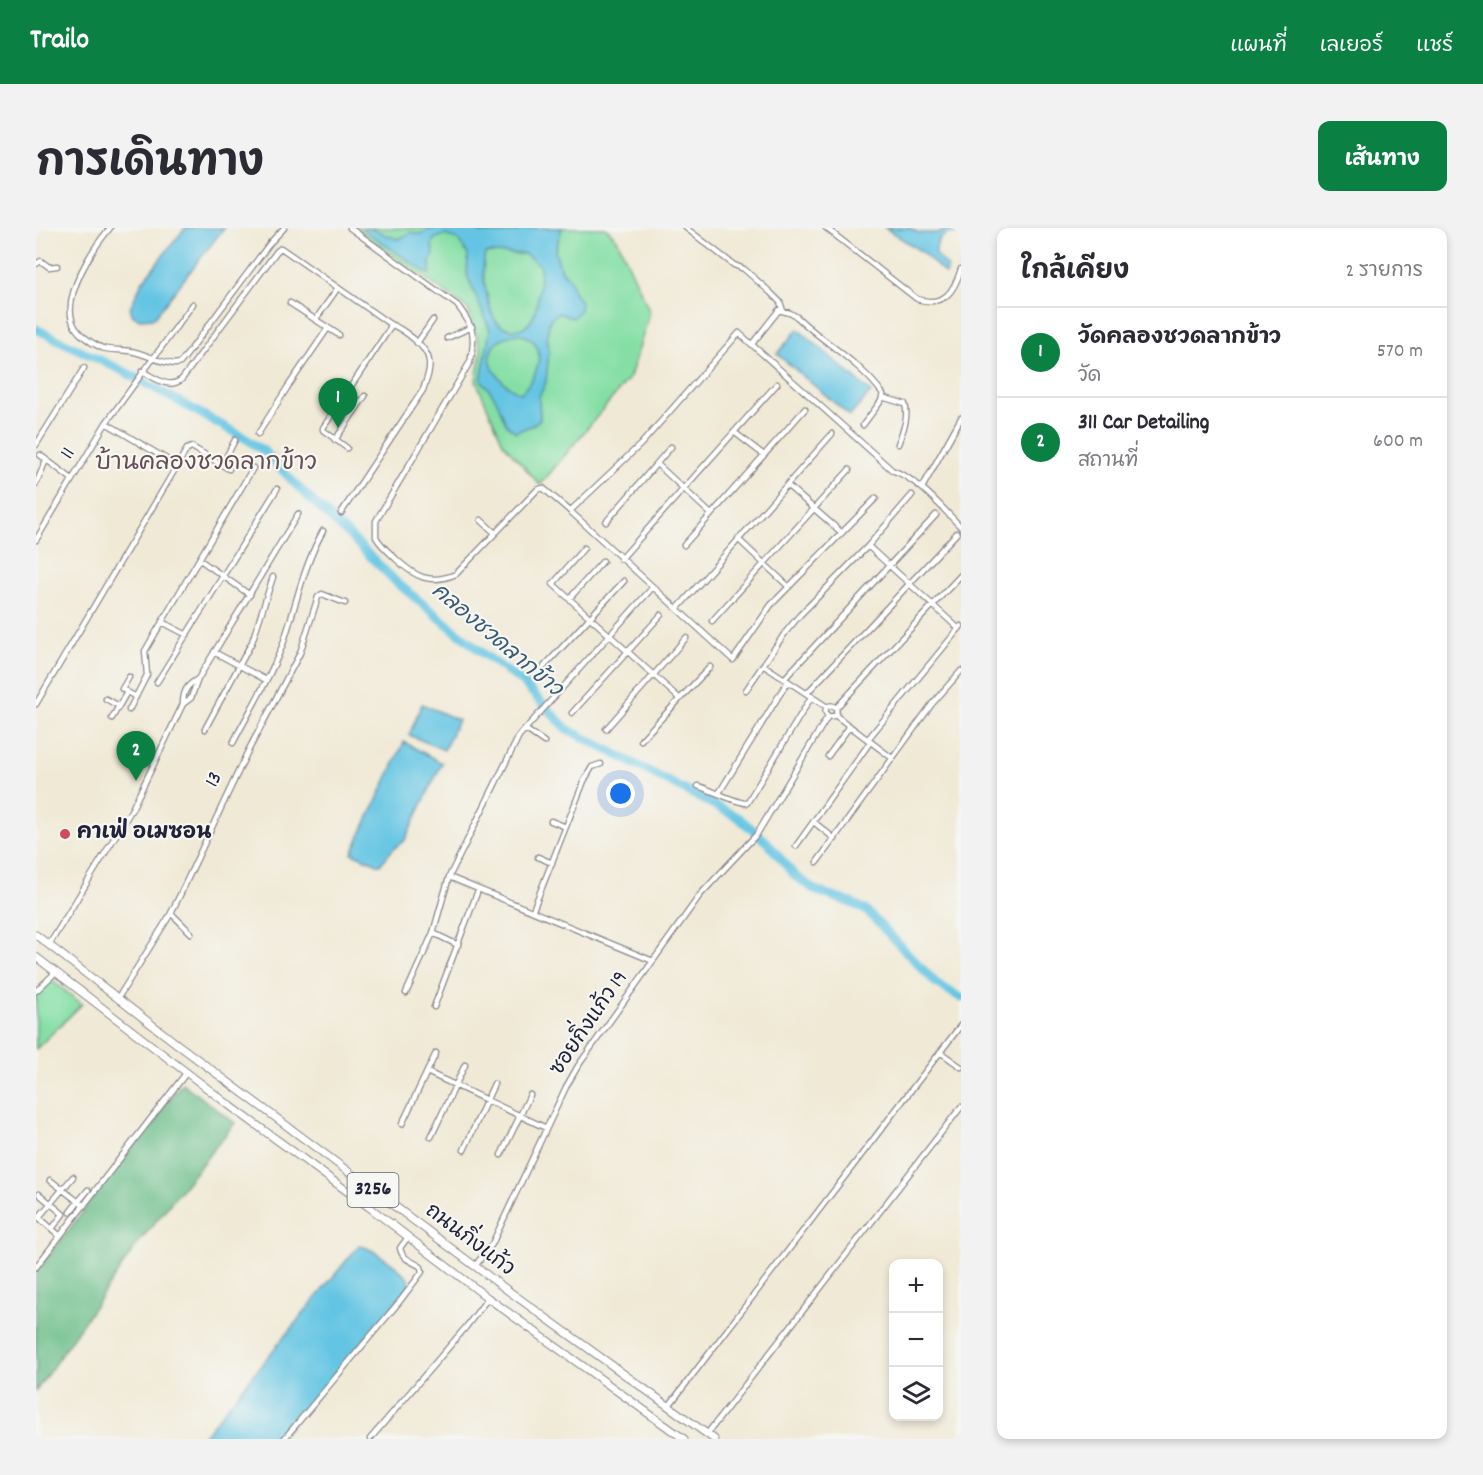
<!DOCTYPE html>
<html lang="th">
<head>
<meta charset="utf-8">
<style>
  body { margin:0; font-family:Dekko,"Playpen Sans Thai",sans-serif; background:#f2f2f3; color:#2b2b33 }
  .controls { position:absolute; right:18px; bottom:18px; display:grid; overflow:hidden; border-radius:12px; box-shadow:0 3px 9px #0003 }
  .controls button { width:54px; height:54px; display:grid; place-items:center; padding:0; border:0; border-bottom:2px solid #e1e1e2; background:#fff; color:#2b2b33; font:30px sans-serif }
  .you { position:absolute; left:585px; top:566px; width:21px; height:21px; margin:-15px; border:4px solid #fff; border-radius:50%; background:#1a73e8; box-shadow:0 0 0 9px #1a73e833 }
  .badge { display:grid; place-items:center; width:39px; height:39px; border-radius:50%; background:#0b8043; color:#fff; font-size:20px; font-weight:700 }
  .pin { position:absolute; translate:-50% -50px; filter:drop-shadow(0 2px 3px #0008) }
  .pin::after { content:''; position:absolute; top:32px; width:21px; height:18px; background:inherit; clip-path:polygon(0 0,100% 0,50% 100%) }
  .list { margin:0; padding:0; list-style:none }
  h2 { display:flex; justify-content:space-between; align-items:center; height:78px; margin:0; padding:0 24px; font-size:26px }
  h2 small { font-size:20px; font-weight:400; color:#7c7c81 }
  .list li { display:grid; grid-template-columns:39px 1fr auto; gap:18px; align-items:center; box-sizing:border-box; height:90px; padding:0 24px; border-top:2px solid #e1e1e2 }
  .list b { display:block; font-size:22px; white-space:nowrap }
  .list p { margin:0; font-size:20px; white-space:nowrap; color:#7c7c81 }
  .list em { font-size:20px; font-style:normal; color:#7c7c81 }
  .icon { flex:none; width:33px; height:33px; fill:none; stroke:currentColor; stroke-width:2; stroke-linecap:round; stroke-linejoin:round }
  .map { position:relative; flex:none; width:925px; height:1211px; overflow:hidden; border-radius:12px }
  header { display:flex; align-items:center; gap:36px; box-sizing:border-box; height:84px; padding:0 30px; background:#0b8043; color:#fff }
  header strong { font-size:28px }
  nav { display:flex; gap:33px; margin-inline-start:auto; font-size:21px }
  .intro { display:flex; align-items:center; justify-content:space-between; box-sizing:border-box; height:144px; padding:0 36px }
  h1 { margin:0; font-size:42px }
  .button { padding:15px 27px; border-radius:12px; background:#0b8043; color:#fff; font-size:21px; font-weight:700 }
  main { display:flex; gap:36px; padding:0 36px }
  aside { flex:1; background:#fff; border-radius:12px; box-shadow:0 3px 9px #0003 }
  .map>svg:first-child { display:block }
  .green { fill:#85dfa5; stroke:#548070; stroke-width:1.5 }
  .forest { fill:#6cbe8a; stroke:#477062; stroke-width:1.5 }
  .water { fill:#64c5e3; stroke:#43748f; stroke-width:1.5; fill-rule:evenodd }
  .lines { fill:none; stroke-linecap:round; stroke-linejoin:round }
  .river { stroke:#64c5e3; stroke-width:9 }
  .minor-casing { stroke:#898688; stroke-width:7 }
  .primary-casing { stroke:#898688; stroke-width:9 }
  .minor { stroke:#fff; stroke-width:4.5 }
  .primary { stroke:#fff; stroke-width:7 }
  .poi-dot { fill:#d1495b; stroke:#f6f6f2; stroke-width:2 }
  .labels { text-anchor:middle; dominant-baseline:central; stroke-width:4.5; stroke-linejoin:round; paint-order:stroke }
  .shield { fill:#f6f6f2; stroke:#626272; stroke-width:1.5 }
  .shield-label { font-size:20px; font-weight:bold; fill:#22223b }
  .street-label { font-size:21px; fill:#22223b; stroke:#f6f6f2 }
  .poi-label { font-size:21px; font-weight:bold; fill:#22223b; stroke:#f6f6f2; text-anchor:start }
  .water-label { font-size:22px; font-style:italic; fill:#395b76; stroke:#f6f6f2 }
  .quarter-label { font-size:24px; fill:#674e52; stroke:#f6f6f2 }
</style>
</head>
<body>
<header>
<strong>Trailo</strong>
<nav><a>แผนที่</a><a>เลเยอร์</a><a>แชร์</a></nav>
</header>
<div class="intro"><h1>การเดินทาง</h1><a class="button">เส้นทาง</a></div>
<main>
<div class="map">
<svg width="925" height="1211" viewBox="0 0 925 1211">
  <rect width="100%" height="100%" fill="#f6f6f2"/>
  <filter id="ink" filterUnits="userSpaceOnUse"><feTurbulence type="fractalNoise" baseFrequency=".0167" numOctaves="2"/><feDisplacementMap in="SourceGraphic" scale="12" xChannelSelector="R" yChannelSelector="G"/><feConvolveMatrix kernelMatrix="1 2 1 2 8 2 1 2 1" color-interpolation-filters="sRGB"/></filter>
  <filter id="wash" filterUnits="userSpaceOnUse"><feTurbulence type="fractalNoise" baseFrequency=".008" numOctaves="4" result="noise"/><feDisplacementMap in="SourceGraphic" scale="24" xChannelSelector="R" yChannelSelector="G"/><feGaussianBlur stdDeviation="1.35" result="paint"/><feColorMatrix in="noise" values="0 0 0 0 0 0 0 0 0 0 0 0 0 0 0 0 0 1.4 0 .05"/><feComposite in="paint" operator="in"/></filter>
  <g filter="url(#wash)">
    <rect width="100%" height="100%" fill="#f0e9d5"/>
    <!-- green -->
    <path class="green" d="M319,0h251l11,11 33,73 -20,65 -90,108 -37,-42 -27,-62 5,-31 -13,-41z
      M14,751l32,25 -46,45v-55z"/>
    <!-- forest -->
    <path class="forest" d="M146,855l53,40 -99,123 -100,145v-119z"/>
    <!-- water -->
    <path class="water" d="M149,0h39l-70,90 -14,1 -7,-3 -3,-8 12,-26z
      M325,0c16,0 23,8 38,11l12,-7 8,2 16,-6h39l8,5 19,1 15,-2 5,-4h41l-7,24 6,18 9,9 3,11 8,12 -1,8 -7,8 -14,-5 -9,6 -3,16 2,15 -3,32 -7,15 1,22 -7,6 -17,7c-16,-10 -12,-18 -20,-32 -4,-8 -10,-14 -15,-20l9,-50 -23,-55 1,-20 -10,-16 -14,-4 -10,4 -2,5 2,11 -4,5v14h-2zM449,25l40,1 15,12c1,9 0,15 -1,23 -2,18 -4,43 -28,40 -18,-2 -21,-19 -24,-34 -4,-15 -5,-28 -2,-42zM482,106c33,7 21,42 3,59 -32,-13 -48,-53 -3,-59z
      M849,0h25l9,5h21l8,-5 13,1 -1,4c-16,-1 -25,5 -24,22l12,12 -3,7 -23,-22z
      M762,101l73,63 -21,24 -73,-62z
      M386,476l36,16 -14,30 -35,-15z
      M368,514l38,21 -37,77 -12,9 -13,16 -28,-12z
      M323,1017c12,3 50,27 51,39l-7,11 -124,144h-78z"/>
    <g class="lines">
      <!-- river -->
      <path class="river" d="M0,101l91,44 118,65 19,13 43,45 43,40 46,46 89,73 38,28 44,46 172,89 29,25 27,33 20,14 39,14 13,7 69,72 25,15"/>
    </g>
  </g>
  <g filter="url(#ink)">
    <g class="lines">
      <defs>
        <path id="minor" d="M74,0c-17,20 -46,65 -38,92 3,13 19,23 30,28 10,3 19,1 28,3 15,2 29,12 45,13l5,-1 5,-6 85,-114 14,-15
          M314,0l107,77c17,21 19,32 13,57l-94,159v16c5,9 13,15 20,22 19,18 34,26 60,15l81,-84 6,-2 27,23 163,149 38,-55 105,-107
          M650,0l48,37 10,4 26,23 10,10 3,9
          M790,0l91,71c27,8 37,-7 44,-30
          M0,36l5,-3 8,6 8,-1
          M254,75l49,32
          M280,91l21,-30
          M411,110l25,-11
          M381,115l16,-23
          M716,116l27,-34 11,3 7,4c27,26 64,46 86,77l-2,7 -18,24
          M106,143c13,7 27,19 40,8l95,-128 4,-3 109,76c13,5 38,23 39,37 2,9 -3,20 -6,29l-82,123
          M846,169l23,7c4,14 -2,26 -7,40
          M70,195l72,43
          M698,204l30,23
          M222,206l29,-46 41,-60
          M299,212l30,-44
          M0,217l48,-77
          M311,220l-24,-18v-2l67,-100v-4
          M4,227l32,24
          M621,236l54,50
          M186,237l13,-25
          M0,256l10,-24
          M751,257l55,48
          M886,260l39,-70
          M534,283l71,-67 98,-111 153,137c29,11 48,36 69,57
          M445,292l14,13
          M570,294l65,-75
          M702,311l51,48
          M0,312l70,-117 87,-119
          M648,317l121,-136
          M832,318l91,83
          M548,320l-31,36 127,115
          M585,331l156,-175
          M164,332l50,35
          M533,371l34,-38
          M641,381l155,-175
          M676,393l137,-151
          M126,394l91,-154
          M178,424l52,28
          M727,437l64,42
          M503,444l85,-91
          M93,449l-7,12 14,8
          M749,450l151,-163
          M121,454l120,-193
          M710,462l39,-57 14,-17 69,-70 44,-51
          M771,465l150,-160
          M70,471l13,7
          M0,476l151,-255 5,-2 37,22
          M147,476l8,-6 7,-19 100,-165
          M789.5 483a5.5 5.5 0 1 1 11 0a5.5 5.5 0 1 1-11 0Z
          M800,480l125,-133
          M93,482l18,-35 -2,-24 17,-29 25,13
          M536,485l89,-98
          M799,487l57,43
          M76,490l15,-26
          M169,501l47,-87 21,-65
          M489,501l19,13
          M570,501l80,-91
          M832,511l93,-113
          M605,512l69,-73
          M197,515c17,-33 37,-65 50,-99 13,-39 20,-77 40,-113
          M792,528l22,-30
          M662,558c11,3 41,18 49,17l65,-107
          M683,565l69,-112
          M515,593l15,6
          M779,595l20,16
          M760,618l75,-105
          M502,629l14,6
          M781,634l115,-158 29,-33
          M413,649l204,84
          M497,682l51,-129 8,-14 9,-3
          M135,685l20,20
          M397,705l25,12
          M13,717l83,-136 51,-105c0,-13 4,-19 15,-25
          M0,763l20,-19
          M370,765l27,-60 16,-56 70,-141 134,-149
          M82,770l52,-83 10,-20 67,-142 53,-100 18,-56 4,-3 23,9
          M398,779l43,-114
          M904,824l21,15
          M391,844l119,56
          M366,896l34,-71
          M395,909l34,-72
          M428,922l30,-66
          M465,927l29,-60
          M14,952l34,26
          M3,966l24,20 -11,15
          M34,984l18,-22
          M0,987l24,21
          M3,989l34,-40
          M439,1038l17,-22 74,-157 12,-21 122,-171 57,-61 71,-118
          M0,1039l151,-195
          M632,1179l293,-382
          M671,1206l254,-327
          M248,1211l116,-138 22,-29 -1,-5c-8,-6 -19,-7 -21,-19l8,-11
          M334,1211l96,-112 22,-29"/>
        <path id="primary" d="M0,707l141,109 322,240 215,155
          M0,729l193,148 140,102 119,91 196,141"/>
      </defs>
      <!-- minor casing -->
      <use href="#minor" class="minor-casing"/>
      <!-- primary casing -->
      <use href="#primary" class="primary-casing"/>
      <!-- minor -->
      <use href="#minor" class="minor"/>
      <!-- primary -->
      <use href="#primary" class="primary"/>
    </g>
  </g>
  <!-- markers -->
  <circle class="poi-dot" cx="29" cy="606" r="6"/>
  <g class="labels">
    <!-- shield labels -->
    <rect class="shield" x="311.5" y="945" width="51" height="34" rx="4.5"/>
    <g class="shield-label">
      <text x="337" y="962">3256</text>
    </g>
    <!-- street labels -->
    <g class="street-label">
      <text transform="translate(33 226) rotate(-59)">11</text>
      <text transform="translate(179 552) rotate(-64)">13</text>
      <text transform="translate(554 796) rotate(-56)">ซอยกิ่งแก้ว 19</text>
      <text transform="translate(433 1013) rotate(37)">ถนนกิ่งแก้ว</text>
    </g>
    <!-- poi labels -->
    <g class="poi-label">
      <text x="41" y="606">คาเฟ่ อเมซอน</text>
    </g>
    <!-- water labels -->
    <g class="water-label">
      <text transform="translate(460 413) rotate(40)">คลองชวดลากข้าว</text>
    </g>
    <!-- quarter labels -->
    <g class="quarter-label">
      <text x="170" y="236">บ้านคลองชวดลากข้าว</text>
    </g>
  </g>
</svg>
<div class="controls">
<button>+</button>
<button>−</button>
<button><svg class="icon" aria-label="layers" viewBox="0 0 24 24"><path d="M12 4l9 5-9 5-9-5zM3 14l9 5 9-5"/></svg></button>
</div>
<div class="you"></div>
<div class="pin badge" style="left:302px;top:200px">1</div>
<div class="pin badge" style="left:100px;top:553px">2</div>
</div>
<aside>
<h2>ใกล้เคียง<small>2 รายการ</small></h2>
<ul class="list">
<li><span class="badge">1</span><div><b>วัดคลองชวดลากข้าว</b><p>วัด</p></div><em>570 m</em></li>
<li><span class="badge">2</span><div><b>311 Car Detailing</b><p>สถานที่</p></div><em>600 m</em></li>
</ul>
</aside>
</main>
</body>
</html>
